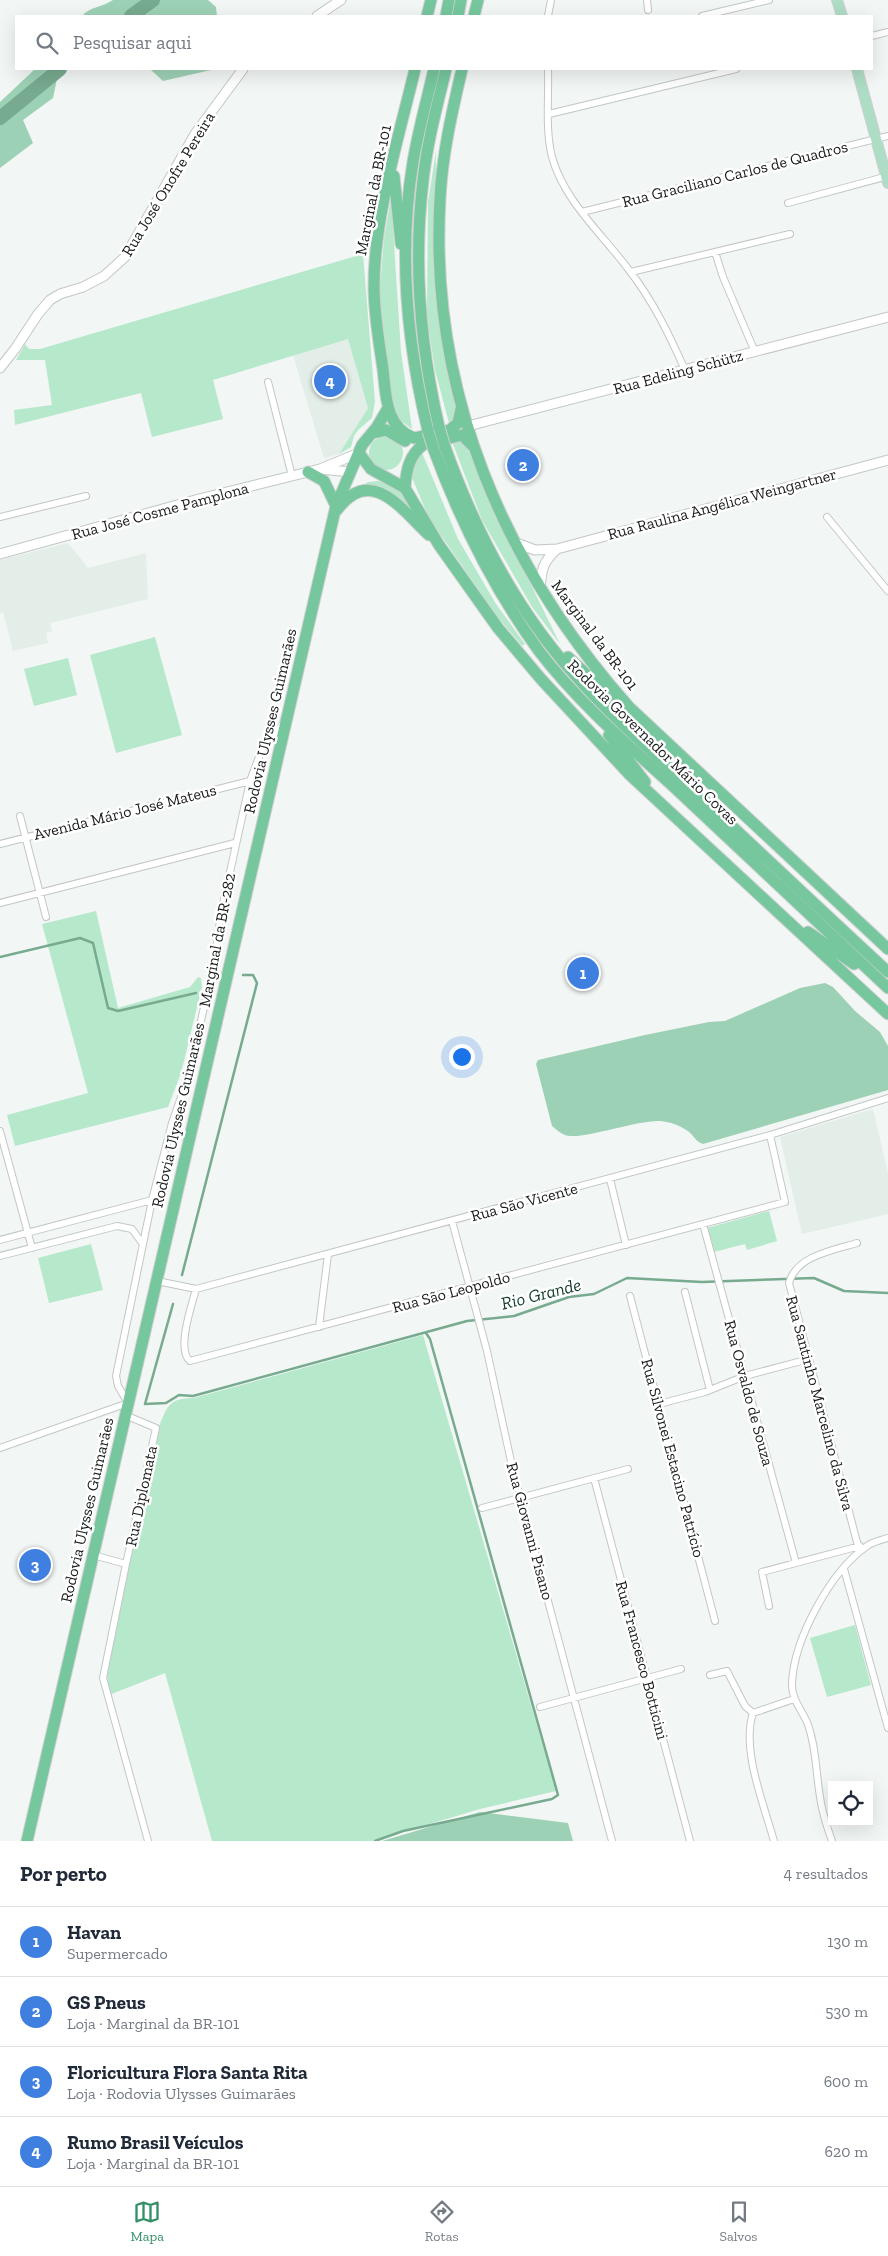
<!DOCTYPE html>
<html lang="pt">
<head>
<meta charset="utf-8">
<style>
  body { margin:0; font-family:"Zilla Slab",serif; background:#f6f6f7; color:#1f2937 }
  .controls { position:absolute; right:15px; bottom:15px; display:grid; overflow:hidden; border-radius:0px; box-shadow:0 5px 20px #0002 }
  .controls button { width:45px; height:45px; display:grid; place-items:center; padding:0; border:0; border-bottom:1px solid #e0e1e3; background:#fff; color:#1f2937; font:25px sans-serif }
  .you { position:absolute; left:461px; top:1056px; width:18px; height:18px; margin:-12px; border:4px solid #fff; border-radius:50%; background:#1a73e8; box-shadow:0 0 0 8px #1a73e833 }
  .badge { display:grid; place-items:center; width:32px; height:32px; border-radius:50%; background:#338f65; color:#fff; font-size:16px; font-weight:700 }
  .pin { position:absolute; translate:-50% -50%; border:2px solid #fff; box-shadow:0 1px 5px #0006 }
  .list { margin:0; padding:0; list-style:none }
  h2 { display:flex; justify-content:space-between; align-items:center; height:65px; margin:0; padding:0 20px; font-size:21px }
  h2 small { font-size:16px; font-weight:400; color:#747a83 }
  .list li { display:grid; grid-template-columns:32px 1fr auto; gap:15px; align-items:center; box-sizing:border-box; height:70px; padding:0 20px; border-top:1px solid #e0e1e3 }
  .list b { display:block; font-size:19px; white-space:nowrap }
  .list p { margin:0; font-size:16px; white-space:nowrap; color:#747a83 }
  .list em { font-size:16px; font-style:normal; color:#747a83 }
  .icon { flex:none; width:28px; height:28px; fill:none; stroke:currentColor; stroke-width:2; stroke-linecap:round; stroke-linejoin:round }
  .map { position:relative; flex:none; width:888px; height:1841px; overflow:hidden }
  .search { position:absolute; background:#fff; box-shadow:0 5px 20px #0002; left:15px; right:15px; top:15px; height:55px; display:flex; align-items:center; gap:12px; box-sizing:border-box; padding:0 18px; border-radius:0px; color:#747a83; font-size:19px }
  .sheet { height:345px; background:#fff }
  nav { display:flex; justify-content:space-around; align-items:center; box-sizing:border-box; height:70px; border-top:1px solid #e0e1e3; background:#fff; font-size:14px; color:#747a83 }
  nav a { display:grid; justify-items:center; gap:2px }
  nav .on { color:#338f65 }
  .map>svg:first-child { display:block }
  .built { fill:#e2eee7 }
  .green { fill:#b6e8cc }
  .forest { fill:#9dd1b5 }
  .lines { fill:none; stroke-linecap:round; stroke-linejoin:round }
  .stream { stroke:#77aa8f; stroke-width:2.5 }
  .river { stroke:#77aa8f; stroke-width:14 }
  .street-casing { stroke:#c2c7c4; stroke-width:8 }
  .secondary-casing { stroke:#c2c7c4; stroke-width:11 }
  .primary-casing { stroke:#d1d1d1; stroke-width:12 }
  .highway-casing { stroke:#d1d1d1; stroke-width:13 }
  .street { stroke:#fff; stroke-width:6 }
  .secondary { stroke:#fff; stroke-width:9 }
  .primary { stroke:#adddc5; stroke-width:10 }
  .highway { stroke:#76c79e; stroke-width:11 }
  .highway-bridge-casing { stroke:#d1d1d1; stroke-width:13; stroke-linecap:butt }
  .highway-bridge { stroke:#76c79e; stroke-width:11 }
  .labels { text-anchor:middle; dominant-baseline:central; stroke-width:5; stroke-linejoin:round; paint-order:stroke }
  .street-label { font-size:16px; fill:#181a19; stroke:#fff }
  .water-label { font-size:18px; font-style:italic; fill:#113c29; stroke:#fff }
</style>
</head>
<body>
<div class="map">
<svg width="888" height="1841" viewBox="0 0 888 1841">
  <rect width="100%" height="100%" fill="#f2f6f4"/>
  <!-- built -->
  <path class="built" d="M348,338l20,70 -29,46 -15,4 -31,-103z
    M68,543l20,25 58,-15 2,46 -98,24 2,8 -6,2 2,10 -35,8 -10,-39 -3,1v-53z
    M873,1109l15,65v40l-86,20 -22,-97z"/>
  <!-- green -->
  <path class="green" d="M436,151l-1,121 22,144 -8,7 -14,-53 -8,-52 1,-116z
    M391,197l10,155 11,77 -16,-12 -6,-9 -11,-109 5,-60z
    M363,254l12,148 -3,16 -14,12 -4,6 -3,11 -12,7 29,-46 -20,-69 -135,41 10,39 -71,18 -11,-44 -126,32 -1,-15 38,-5 -7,-45h-29l9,-16 4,5h11z
    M369 453a17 17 0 1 1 34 0a17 17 0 1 1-34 0Z
    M463,438l26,61 71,145 -28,-37 -50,-87 -31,-81z
    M421,450l37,89 38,65 29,40 -3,2 -26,-31 -67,-97 -19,-45z
    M378,481l22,8 22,35 -24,-24 -42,-10 12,-8z
    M155,637l27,98 -66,18 -26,-98z
    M68,658l9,37 -43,11 -10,-37z
    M96,911l22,97 72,-21 8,-10 3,1 1,9 -21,86 -13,34 -153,39 -8,-31 81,-22 -46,-169z
    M769,1211l8,30 -30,9 -2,-6 -31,8 -7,-24z
    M91,1244l12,46 -54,13 -11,-45z
    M423,1335l133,456 -76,18 -108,32h-160l-47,-168 -56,22 -2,-24 51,-242c9,-22 10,-31 36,-31z
    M855,1625l16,60 -44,12 -17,-59z"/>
  <!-- forest -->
  <path class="forest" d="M113,0h95l8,7 1,9h-135c7,-9 21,-9 31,-16z
    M35,69h30l-8,10 -4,19 -30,22 10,23 -33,25v-66z
    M150,69h60l1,1 -48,11z
    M825,983l8,4 22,24 25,21 8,14v44l-185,54c-7,-2 -9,-8 -14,-12 -9,-7 -19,-10 -29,-11 -24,-1 -80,20 -95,14 -5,-2 -9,-6 -13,-9l-16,-62 2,-4 107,-25 64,-13 16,-1 75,-33z
    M480,1812l88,11 5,18h-191z"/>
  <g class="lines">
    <!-- stream -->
    <path class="stream" d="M0,957l80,-19 13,5 15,65 10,3 78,-18
      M182,1275l75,-292 -4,-8h-10
      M173,1304l-28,100 21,-1 13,-8 14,1 274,-75 47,-5 55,-19 25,-3 33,-16 75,4 112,-4 30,13 44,2
      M375,1841l28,-10 149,-32 6,-4 -128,-456 -4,-6"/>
    <!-- river -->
    <path class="river" d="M131,16l22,-16
      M0,118l60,-49"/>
    <defs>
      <path id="street" d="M647,0l1,10
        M548,16l3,-16
        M702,16l67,-16
        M872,36l16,-4
        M548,69c1,28 -3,60 4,88 12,44 51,78 77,113 24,31 40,64 56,100
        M549,114l187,-45
        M788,203l100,-27
        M582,212l306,-76
        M715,252l8,25 32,75
        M631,272l159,-38
        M268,382l24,94
        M0,517l86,-21
        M827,517l61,74
        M20,816l26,101
        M0,844l250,-63
        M0,903l235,-60
        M0,1131l32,117
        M610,1179l16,66
        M452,1221l35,130 25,115 100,375
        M703,1224l93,339
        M0,1240l152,-40
        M857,1243c-24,7 -61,13 -68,40l69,263
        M0,1256l117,-30 15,3 10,14
        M157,1281l39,8 574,-154 118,-37
        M196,1289c-4,15 -20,61 -6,72l595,-159 -15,-67
        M685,1292l25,98
        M630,1296l85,325
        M319,1327l9,-73
        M659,1404l46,-12 40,-16 64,-17
        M125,1415l31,13 -30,136
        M0,1448l128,-45 -10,-17 -2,-10 36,-176 20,-77 16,-46 26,-113 7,-51 29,-132 12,-32 21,-25
        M594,1478l96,363
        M482,1508l146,-39
        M93,1555l33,9 -23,114 45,163
        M844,1569l44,159
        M769,1606l-7,-34 98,-26
        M710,1675l17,-4 18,35 8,7
        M540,1707l141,-38
        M774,1841c-10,-36 -33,-92 -21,-128l41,-14
        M832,1841c-5,-14 -10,-29 -12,-44 -4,-25 -4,-51 -13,-75 -6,-13 -16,-24 -15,-39 2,-44 38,-111 75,-137 5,-4 14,-6 21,-8"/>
      <path id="secondary" d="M317,16l24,-16
        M0,368l15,-19 23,-35 12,-14 10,-6 23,-7 21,-11 21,-19 70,-123 48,-65
        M468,426l420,-109
        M321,469l29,3
        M514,542l21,8 22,-1 331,-89
        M0,554l199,-55 121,-30 39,-16
        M540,588c2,-19 2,-25 17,-39"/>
      <path id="primary" d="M837,0l5,16
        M857,69l31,114"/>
      <path id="highway" d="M427,16l4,-16
        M446,16l3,-16
        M458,16l3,-16
        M474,16l4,-16
        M415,69c-16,67 -41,148 -41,217 0,28 5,56 9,83 3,26 2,58 31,69l36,-8 8,-7 3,-14
        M462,69c-10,43 -20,86 -22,130 -11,192 63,366 189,508l259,242
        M394,176l7,68
        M439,427c-19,-82 -26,-162 -16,-246 4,-38 14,-75 23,-112
        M428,431c-21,-87 -30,-180 -15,-269 5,-31 14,-62 21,-93
        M372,433l14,-3 19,11
        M434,442l28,-7 11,11
        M445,447c31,87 74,169 138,237 38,42 82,79 123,118 61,57 121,114 182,170
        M434,450c27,73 59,138 105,201 39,51 89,94 136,137 71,67 142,133 213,200
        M359,453l12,16 34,19 34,57 59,83 43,51 89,96 258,239
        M308,472l16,9 12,25
        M405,488c1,-17 4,-33 19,-44
        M337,510c34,-46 65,0 92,25
        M568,657l52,49
        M609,735l36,47
        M808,932l46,32
        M27,1841l309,-1335 26,-61 15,-18 11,-19"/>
    </defs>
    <!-- street casing -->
    <use href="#street" class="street-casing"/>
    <!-- secondary casing -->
    <use href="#secondary" class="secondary-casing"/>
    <!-- primary casing -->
    <use href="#primary" class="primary-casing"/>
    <!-- highway casing -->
    <use href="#highway" class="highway-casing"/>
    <!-- street -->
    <use href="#street" class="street"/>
    <!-- secondary -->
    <use href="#secondary" class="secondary"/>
    <!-- primary -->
    <use href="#primary" class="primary"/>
    <!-- highway -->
    <use href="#highway" class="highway"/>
    <defs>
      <path id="highway-bridge" d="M439,427l6,20
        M428,431l6,19"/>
    </defs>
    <!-- highway-bridge casing -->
    <use href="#highway-bridge" class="highway-bridge-casing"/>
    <!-- highway-bridge -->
    <use href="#highway-bridge" class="highway-bridge"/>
  </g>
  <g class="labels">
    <!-- street labels -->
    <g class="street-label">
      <text transform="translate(735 174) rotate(-14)">Rua Graciliano Carlos de Quadros</text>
      <text transform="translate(168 184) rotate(-59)">Rua José Onofre Pereira</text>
      <text transform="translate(373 190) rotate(-79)">Marginal da BR-101</text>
      <text transform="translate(678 372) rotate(-15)">Rua Edeling Schütz</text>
      <text transform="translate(722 504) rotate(-15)">Rua Raulina Angélica Weingartner</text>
      <text transform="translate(160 511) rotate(-15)">Rua José Cosme Pamplona</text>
      <text transform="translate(595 635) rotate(53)">Marginal da BR-101</text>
      <text transform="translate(270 721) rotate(-77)">Rodovia Ulysses Guimarães</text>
      <text transform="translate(653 742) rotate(44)">Rodovia Governador Mário Covas</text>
      <text transform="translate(125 812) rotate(-14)">Avenida Mário José Mateus</text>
      <text transform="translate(217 940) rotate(-79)">Marginal da BR-282</text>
      <text transform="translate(178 1115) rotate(-77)">Rodovia Ulysses Guimarães</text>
      <text transform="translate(524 1202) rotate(-15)">Rua São Vicente</text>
      <text transform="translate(451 1292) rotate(-15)">Rua São Leopoldo</text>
      <text transform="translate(749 1393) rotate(75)">Rua Osvaldo de Souza</text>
      <text transform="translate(820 1403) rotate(75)">Rua Santinho Marcelino da Silva</text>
      <text transform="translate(673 1458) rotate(75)">Rua Silvonei Estacino Patrício</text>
      <text transform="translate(141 1496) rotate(-78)">Rua Diplomata</text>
      <text transform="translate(87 1510) rotate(-77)">Rodovia Ulysses Guimarães</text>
      <text transform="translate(530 1531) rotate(75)">Rua Giovanni Pisano</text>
      <text transform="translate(642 1660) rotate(75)">Rua Francesco Botticini</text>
    </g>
    <!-- water labels -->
    <g class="water-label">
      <text transform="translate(541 1294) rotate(-14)">Rio Grande</text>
    </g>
  </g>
</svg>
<div class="controls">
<button><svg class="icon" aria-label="locate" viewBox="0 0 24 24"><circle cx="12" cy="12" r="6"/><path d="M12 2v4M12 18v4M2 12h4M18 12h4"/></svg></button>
</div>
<div class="you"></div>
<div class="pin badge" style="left:583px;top:973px;background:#3f7fe0">1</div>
<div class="pin badge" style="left:523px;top:465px;background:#3f7fe0">2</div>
<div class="pin badge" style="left:35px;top:1565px;background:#3f7fe0">3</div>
<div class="pin badge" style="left:330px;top:381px;background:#3f7fe0">4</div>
<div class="search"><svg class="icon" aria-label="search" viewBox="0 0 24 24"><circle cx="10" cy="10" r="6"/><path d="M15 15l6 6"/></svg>Pesquisar aqui</div>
</div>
<section class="sheet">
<h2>Por perto<small>4 resultados</small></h2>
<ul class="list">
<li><span class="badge" style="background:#3f7fe0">1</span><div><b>Havan</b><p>Supermercado</p></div><em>130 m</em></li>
<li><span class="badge" style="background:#3f7fe0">2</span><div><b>GS Pneus</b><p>Loja · Marginal da BR-101</p></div><em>530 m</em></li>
<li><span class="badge" style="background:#3f7fe0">3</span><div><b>Floricultura Flora Santa Rita</b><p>Loja · Rodovia Ulysses Guimarães</p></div><em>600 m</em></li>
<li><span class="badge" style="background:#3f7fe0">4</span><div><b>Rumo Brasil Veículos</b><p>Loja · Marginal da BR-101</p></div><em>620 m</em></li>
</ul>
</section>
<nav>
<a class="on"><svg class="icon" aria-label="map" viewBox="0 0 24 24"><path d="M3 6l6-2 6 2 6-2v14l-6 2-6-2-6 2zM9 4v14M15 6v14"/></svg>Mapa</a>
<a><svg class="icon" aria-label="directions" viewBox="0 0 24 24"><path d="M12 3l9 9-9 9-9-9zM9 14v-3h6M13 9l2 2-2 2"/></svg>Rotas</a>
<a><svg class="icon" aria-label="saved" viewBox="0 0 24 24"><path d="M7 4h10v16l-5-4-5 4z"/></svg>Salvos</a>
</nav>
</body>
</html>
